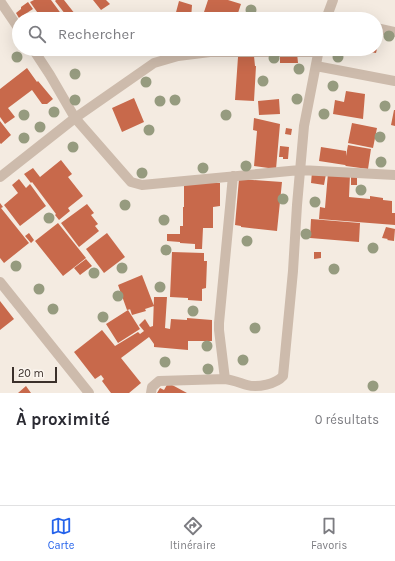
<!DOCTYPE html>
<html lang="fr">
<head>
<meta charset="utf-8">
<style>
  body { margin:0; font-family:Karla,sans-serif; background:#f2f2f3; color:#2b2b33 }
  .scale { position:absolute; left:12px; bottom:10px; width:45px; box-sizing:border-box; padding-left:4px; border:2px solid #3b302b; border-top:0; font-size:11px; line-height:14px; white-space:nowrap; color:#3b302b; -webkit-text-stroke:3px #fbf5ee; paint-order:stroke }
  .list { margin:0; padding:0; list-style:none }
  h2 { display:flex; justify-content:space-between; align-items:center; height:52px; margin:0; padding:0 16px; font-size:17px }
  h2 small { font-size:13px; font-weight:400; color:#7c7c81 }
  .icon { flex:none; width:22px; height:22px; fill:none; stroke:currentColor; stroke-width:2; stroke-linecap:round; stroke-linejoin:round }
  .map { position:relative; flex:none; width:395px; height:393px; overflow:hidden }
  .search { position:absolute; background:#fff; box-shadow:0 4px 16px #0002; left:12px; right:12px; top:12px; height:44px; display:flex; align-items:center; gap:10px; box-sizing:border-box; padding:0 14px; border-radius:22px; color:#7c7c81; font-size:15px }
  .sheet { height:112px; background:#fff }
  nav { display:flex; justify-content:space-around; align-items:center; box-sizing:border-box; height:56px; border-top:1px solid #e1e1e2; background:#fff; font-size:11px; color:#7c7c81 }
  nav a { display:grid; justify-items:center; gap:2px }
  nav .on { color:#2563eb }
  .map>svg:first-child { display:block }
  .building { fill:#c8694b }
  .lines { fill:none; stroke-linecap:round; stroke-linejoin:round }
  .street { stroke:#cdbbac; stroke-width:10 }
  .tree { fill:#969b7f }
</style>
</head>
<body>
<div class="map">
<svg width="395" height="393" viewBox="0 0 395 393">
  <rect width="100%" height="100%" fill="#f4ebe1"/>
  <!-- building -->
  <path class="building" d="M34,0h17l14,19h-23l-12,-17z
    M56,0h8l15,19h-10l-14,-18z
    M93,0h13l4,4 -9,6z
    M208,0h20l13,4 -5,15h-30l1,-6 -3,-1z
    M179,1l13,4 -1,14h-10v-1l-6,-2z
    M28,2l5,7 -14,9 -3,-5 5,-4v-2z
    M290,13l22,5v1h-24z
    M376,31l5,1 -5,21 -17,-3v-1h17z
    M297,53l1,10h-18v-9z
    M254,56l1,10h1l-2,35 -19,-1 3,-43z
    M27,68l10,14 1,-1 15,18 -6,5h-5l-10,-14 -24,18 7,9 -10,7 -5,-7v-28z
    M346,91l19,3 -2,25 -30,-5 2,-14 9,2z
    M134,98l10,24 -22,10 -10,-24z
    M279,99l1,15 -21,1 -1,-14z
    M394,110h1v16l-4,-1z
    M254,118l26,6 -4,45 -22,-3 3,-35 -4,-1z
    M0,121l11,14 -10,9 -1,-1z
    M352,123l25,5 -4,20 -25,-5z
    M286,128l6,1 -1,6 -6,-1z
    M348,145l23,4 -3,20 -22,-3 -1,-1 -26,-4 2,-14 25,4v5z
    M280,146l9,1 -1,12h-5v-2h-4z
    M61,160l11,14 -4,3 15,19 -15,12 2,3 -11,9 -4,-5 1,-1 -24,-32 -1,1 -7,-9 9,-6 7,9z
    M312,172l14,2 -2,11 -13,-2z
    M328,173l22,2 -1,22 21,2v-3l13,2v2l9,1v12h3v12l-76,-6 1,-12 5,1z
    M351,176h6v9h-6z
    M19,179l7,9 4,-4 16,22 -26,20 -16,-21 14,-12 -6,-8z
    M239,179l43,3 -5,49 -36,-4v-1l-6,-1z
    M184,183h36v23l-7,1v21h-10l-1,21h-7v-5l-15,-1v-1l-13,-1v-7h13v-8h3v-19h1z
    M0,203l3,4 -2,1 28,35 -25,20 -4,-5z
    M87,204l7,9 -3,2 7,9 -3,2 4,5 -20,16 -18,-24z
    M311,219l49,4 -1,19 -49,-4z
    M58,223l28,35 -23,18 -28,-35z
    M386,227l9,2 -1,12 -7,-1 1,-1 -6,-1z
    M29,233l5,7 -3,3 -6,-7z
    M107,233l18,24 -21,16 -18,-24z
    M172,252l32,1v8h3l-1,27 -4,1v12l-14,-1v-2l-18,-1z
    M314,252h7v6l-7,1z
    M86,259l6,7 -12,9 -6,-7z
    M142,275l12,31 -9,3 1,2 -14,4 -2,-6h1l-4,1 -9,-25z
    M154,297h13l-2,31 5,1 1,-10 16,1v-2l25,2v21h-24v9l-34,-3v-3l-5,-7 -28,21 20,25 -12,10h-18l-9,-12 2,-2 -3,-4 -6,4 -21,-27 28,-22 13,16 23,-14 2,2 4,-3 -5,-6 6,-6 5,8 3,-1z
    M0,301l14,18 -14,11z
    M128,310l12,19 -22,14 -12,-19z
    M168,383l6,3 13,7h-30l3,-5 4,2z
    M26,386l5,7h-13z"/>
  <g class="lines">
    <!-- street -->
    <path class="street" d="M0,1l19,28
      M326,19l7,-19
      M376,28l19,4
      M33,49l17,26 25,43 79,-55 24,-7 32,-4h109
      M316,66l79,15
      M0,177l75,-59 56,64 11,3 158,-15 95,5
      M0,282l89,111
      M225,379l-6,-49v-7l14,-147
      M151,393l1,-6 7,-6 66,-2c8,1 15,4 22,6 11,3 29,-1 36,-9l10,-105 4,-66 7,-79 15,-77"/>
  </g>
  <!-- trees -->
  <g class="tree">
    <circle cx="251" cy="10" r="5.5"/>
    <circle cx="389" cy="36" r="5.5"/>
    <circle cx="17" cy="57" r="5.5"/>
    <circle cx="338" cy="57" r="5.5"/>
    <circle cx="274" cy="58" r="5.5"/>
    <circle cx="299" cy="69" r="5.5"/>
    <circle cx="75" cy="74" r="5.5"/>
    <circle cx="263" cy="81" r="5.5"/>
    <circle cx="146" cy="82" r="5.5"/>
    <circle cx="333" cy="86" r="5.5"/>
    <circle cx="297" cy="99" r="5.5"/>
    <circle cx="75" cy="100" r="5.5"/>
    <circle cx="175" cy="100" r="5.5"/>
    <circle cx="160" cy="101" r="5.5"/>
    <circle cx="385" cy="106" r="5.5"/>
    <circle cx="54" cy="112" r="5.5"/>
    <circle cx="324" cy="114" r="5.5"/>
    <circle cx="24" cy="115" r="5.5"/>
    <circle cx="226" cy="115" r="5.5"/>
    <circle cx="40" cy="127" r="5.5"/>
    <circle cx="149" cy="130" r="5.5"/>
    <circle cx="380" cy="137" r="5.5"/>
    <circle cx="24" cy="138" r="5.5"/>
    <circle cx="73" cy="147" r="5.5"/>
    <circle cx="381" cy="162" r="5.5"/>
    <circle cx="246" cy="166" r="5.5"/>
    <circle cx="203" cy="168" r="5.5"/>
    <circle cx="142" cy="173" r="5.5"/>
    <circle cx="361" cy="190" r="5.5"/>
    <circle cx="283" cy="199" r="5.5"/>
    <circle cx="315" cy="202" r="5.5"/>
    <circle cx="125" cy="205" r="5.5"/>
    <circle cx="49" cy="218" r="5.5"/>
    <circle cx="164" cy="220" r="5.5"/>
    <circle cx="306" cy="234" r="5.5"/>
    <circle cx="247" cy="241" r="5.5"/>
    <circle cx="373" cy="248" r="5.5"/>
    <circle cx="166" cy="250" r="5.5"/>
    <circle cx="16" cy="266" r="5.5"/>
    <circle cx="122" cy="268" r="5.5"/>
    <circle cx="334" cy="269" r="5.5"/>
    <circle cx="94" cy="273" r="5.5"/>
    <circle cx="160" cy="287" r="5.5"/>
    <circle cx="39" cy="289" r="5.5"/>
    <circle cx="118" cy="296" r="5.5"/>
    <circle cx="53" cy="309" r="5.5"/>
    <circle cx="193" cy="311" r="5.5"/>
    <circle cx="103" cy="317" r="5.5"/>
    <circle cx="255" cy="328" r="5.5"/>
    <circle cx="207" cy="346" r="5.5"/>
    <circle cx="243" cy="360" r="5.5"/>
    <circle cx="165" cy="362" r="5.5"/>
    <circle cx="208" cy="369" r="5.5"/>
    <circle cx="373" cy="386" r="5.5"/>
  </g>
</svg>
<div class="scale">20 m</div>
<div class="search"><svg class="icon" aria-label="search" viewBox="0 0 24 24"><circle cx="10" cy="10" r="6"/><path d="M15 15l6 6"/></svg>Rechercher</div>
</div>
<section class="sheet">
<h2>À proximité<small>0 résultats</small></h2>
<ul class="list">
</ul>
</section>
<nav>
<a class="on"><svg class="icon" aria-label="map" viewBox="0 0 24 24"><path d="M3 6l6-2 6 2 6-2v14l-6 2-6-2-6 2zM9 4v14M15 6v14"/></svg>Carte</a>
<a><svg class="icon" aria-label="directions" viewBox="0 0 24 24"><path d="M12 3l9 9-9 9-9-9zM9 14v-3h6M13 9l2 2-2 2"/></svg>Itinéraire</a>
<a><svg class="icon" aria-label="saved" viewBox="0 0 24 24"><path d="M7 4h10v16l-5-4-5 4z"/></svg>Favoris</a>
</nav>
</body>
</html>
